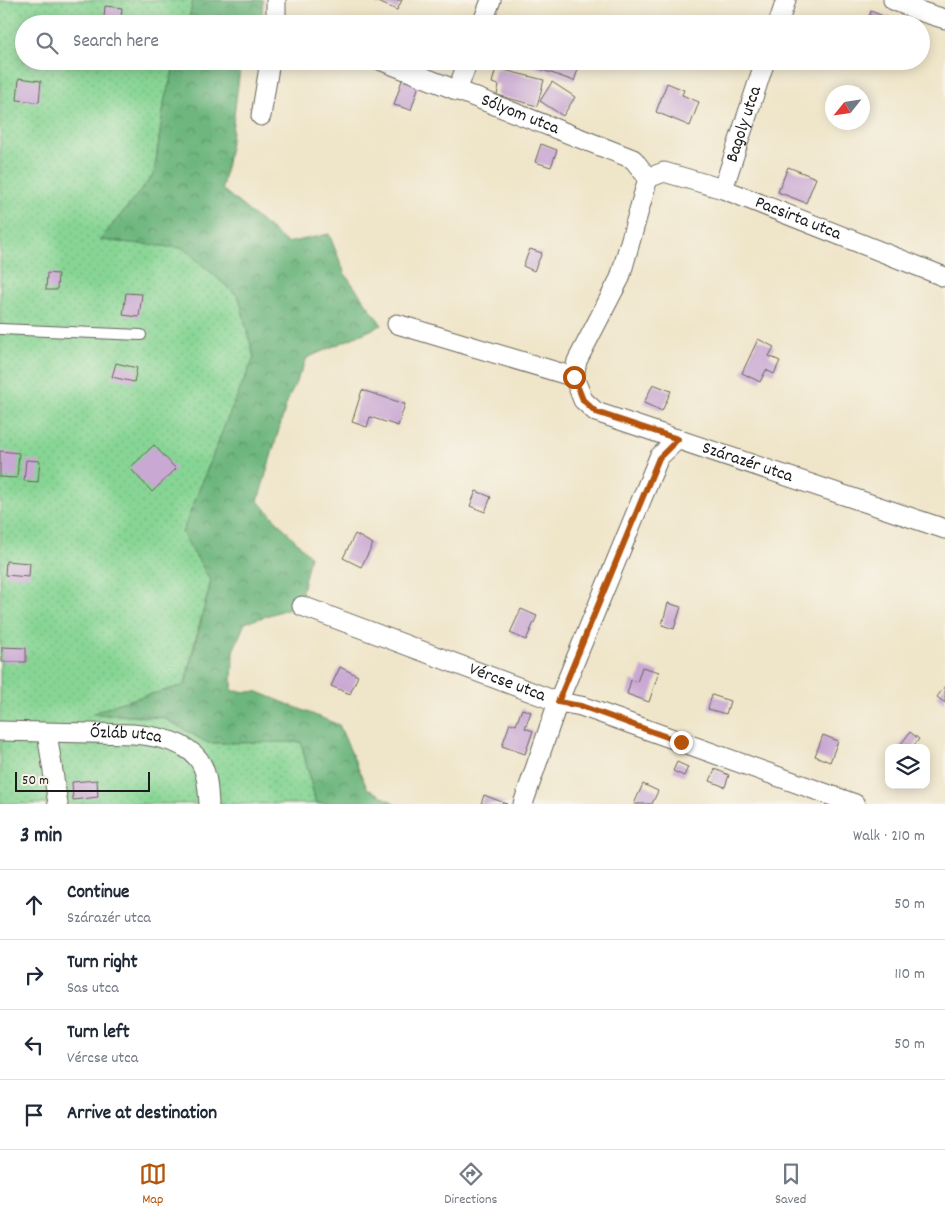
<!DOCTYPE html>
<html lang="en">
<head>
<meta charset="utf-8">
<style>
  body { margin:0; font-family:Dekko,sans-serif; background:#f2f2f3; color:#1f2937 }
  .controls { position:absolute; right:15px; bottom:15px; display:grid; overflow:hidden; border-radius:10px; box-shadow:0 2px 12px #0003 }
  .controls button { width:45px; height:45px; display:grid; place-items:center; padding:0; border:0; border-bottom:1px solid #e0e1e3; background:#fff; color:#1f2937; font:25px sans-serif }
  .compass { position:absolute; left:825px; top:85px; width:45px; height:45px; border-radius:50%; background:#fff; box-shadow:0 2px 12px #0003; rotate:240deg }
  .scale { position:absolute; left:15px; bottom:12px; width:135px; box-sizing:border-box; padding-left:5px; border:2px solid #1c1c1c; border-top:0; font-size:14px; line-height:18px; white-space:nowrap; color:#1c1c1c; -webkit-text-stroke:4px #f7f3e8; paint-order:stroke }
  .stop { position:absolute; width:15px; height:15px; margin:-11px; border:4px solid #b45309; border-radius:50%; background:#fff }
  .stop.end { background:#b45309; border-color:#fff; box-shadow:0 1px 5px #0008 }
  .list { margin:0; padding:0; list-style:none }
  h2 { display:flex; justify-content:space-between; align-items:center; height:65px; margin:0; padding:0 20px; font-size:21px }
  h2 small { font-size:16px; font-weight:400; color:#747a83 }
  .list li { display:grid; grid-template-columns:32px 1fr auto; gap:15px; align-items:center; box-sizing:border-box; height:70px; padding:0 20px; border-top:1px solid #e0e1e3 }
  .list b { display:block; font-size:19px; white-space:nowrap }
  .list p { margin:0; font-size:16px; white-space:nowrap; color:#747a83 }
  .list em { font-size:16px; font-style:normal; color:#747a83 }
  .icon { flex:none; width:28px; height:28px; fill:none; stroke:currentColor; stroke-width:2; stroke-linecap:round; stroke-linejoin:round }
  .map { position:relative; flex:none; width:945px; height:804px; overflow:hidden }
  .search { position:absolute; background:#fff; box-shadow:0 2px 12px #0003; left:15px; right:15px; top:15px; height:55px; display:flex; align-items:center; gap:12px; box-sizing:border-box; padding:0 18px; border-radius:28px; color:#747a83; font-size:19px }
  .sheet { height:345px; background:#fff }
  nav { display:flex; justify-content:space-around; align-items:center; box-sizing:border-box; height:70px; border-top:1px solid #e0e1e3; background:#fff; font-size:14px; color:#747a83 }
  nav a { display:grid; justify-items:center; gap:2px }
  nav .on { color:#b45309 }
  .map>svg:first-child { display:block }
  .green { fill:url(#green-dots); stroke:#527858 }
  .forest { fill:url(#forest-crowns); stroke:#44694d }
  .building { fill:#c9a8d3 }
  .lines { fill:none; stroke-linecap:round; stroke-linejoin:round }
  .service-casing { stroke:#666259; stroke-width:12 }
  .minor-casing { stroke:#666259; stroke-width:21 }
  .service { stroke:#fff; stroke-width:10 }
  .minor { stroke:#fff; stroke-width:19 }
  .route { stroke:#b45309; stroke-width:6 }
  .labels { text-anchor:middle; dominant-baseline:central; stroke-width:4; stroke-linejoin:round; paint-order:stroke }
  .street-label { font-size:18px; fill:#1c1c1c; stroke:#f7f3e8 }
</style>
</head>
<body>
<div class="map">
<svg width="945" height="804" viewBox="0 0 945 804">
  <defs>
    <pattern id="green-dots" width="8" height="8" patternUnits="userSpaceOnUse" patternTransform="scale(1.25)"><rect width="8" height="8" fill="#87d594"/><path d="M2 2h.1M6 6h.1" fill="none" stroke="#74b67f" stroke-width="1.8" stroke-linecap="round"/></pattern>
    <pattern id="forest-crowns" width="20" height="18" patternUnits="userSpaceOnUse" patternTransform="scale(1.25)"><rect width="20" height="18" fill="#6db67e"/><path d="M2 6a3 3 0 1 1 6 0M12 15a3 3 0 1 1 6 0" fill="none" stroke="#599366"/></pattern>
  </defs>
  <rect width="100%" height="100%" fill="#f7f3e8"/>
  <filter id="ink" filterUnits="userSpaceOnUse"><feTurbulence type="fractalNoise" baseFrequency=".02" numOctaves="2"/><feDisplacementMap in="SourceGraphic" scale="10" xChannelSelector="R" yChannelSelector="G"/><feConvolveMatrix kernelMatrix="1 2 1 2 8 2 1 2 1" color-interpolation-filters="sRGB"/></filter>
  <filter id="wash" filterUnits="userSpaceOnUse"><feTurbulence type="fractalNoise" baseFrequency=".0096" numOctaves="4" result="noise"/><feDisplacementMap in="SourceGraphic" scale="20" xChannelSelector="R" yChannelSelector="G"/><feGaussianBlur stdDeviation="1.12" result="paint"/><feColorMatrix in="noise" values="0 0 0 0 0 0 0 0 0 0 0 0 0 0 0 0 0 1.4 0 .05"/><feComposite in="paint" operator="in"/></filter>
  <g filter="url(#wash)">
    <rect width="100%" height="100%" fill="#efe5c9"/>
    <!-- green -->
    <path class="green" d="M0,0h193l-5,24h-164v37h152l-11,37 -11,76 -53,66 82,8 56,49 15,61 -25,57 -47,118 29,48 -18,68 -8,36 -66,18 -26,11 70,4 45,25 93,-1 15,62h-316z"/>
    <!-- forest -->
    <path class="forest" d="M193,0h70l-1,16 -4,8h-70z
      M176,61h65l-11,86 -8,42 65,54 42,-9 16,40 37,51 -75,33 -20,44 -29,99 52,55 -11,49 -54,18 -12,28 -1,40 26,1 81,33 28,63 29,16h-80l-15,-62 -93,1 -45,-26 -71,-3 27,-11 66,-18 26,-104 -29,-48 47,-118 25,-57 -15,-61 -56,-49 -83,-8 54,-66 11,-76z"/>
    <g id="blocks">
      <!-- building -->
      <path class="building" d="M373,0h29l-5,10z
        M105,6l17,2 -1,11 -17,-1z
        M871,11l31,13h-35z
        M28,61h17l-1,6 -17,-3z
        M537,61h44l-7,20 -40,-14z
        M496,68l48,12 -7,26 -40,-11 2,-10 -7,-2z
        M19,78l22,3 -2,21 -22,-2z
        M402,80l17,5 -8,25 -17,-5z
        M552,82l23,15 -12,19 -23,-15z
        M667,83l17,7 -2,5 17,7 -9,24 -34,-14z
        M541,144l16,6 -6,17 -16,-5z
        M788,167l28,11 -10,25 -28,-11z
        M530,249l12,4 -8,18 -11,-5z
        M47,273l11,1 -1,16h-11z
        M126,293l16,1 -3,23 -16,-2z
        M758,339l16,8 -5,9 11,5 -6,13 -8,-4 -6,12 -18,-9z
        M116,363l21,5 -3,14 -22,-5z
        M653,384l18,7 -9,20 -18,-8z
        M362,390l43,14 -7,22 -28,-9 -3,10 -15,-5z
        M154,445l22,24 -24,23 -22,-24z
        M0,451l19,2 -2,25 -17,-1z
        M26,460l14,1 -2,21 -14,-1z
        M476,491l15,6 -6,15 -15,-6z
        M355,534l18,10 -12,23 -18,-9z
        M6,561l24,2 -1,14 -24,-2z
        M668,603l13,4 -7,22 -12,-4z
        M521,609l16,7 -11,24 -16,-7z
        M2,647l24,1v14h-24z
        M340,667l18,9 -8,18 -19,-8z
        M642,667l17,5 -10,30 -22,-8 4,-14 6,2z
        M945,686v17l-8,-6z
        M712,695l18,6 -4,13 -18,-5z
        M522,709l9,3 -6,16 8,3 -8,23 -23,-8 8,-23 6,2z
        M910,732l9,7 -7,9h-14z
        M823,735l15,6 -8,21 -15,-6z
        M677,762l11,5 -4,9 -11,-5z
        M715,769l14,6 -4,12 -15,-6z
        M97,780l1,17 -25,3 -1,-18z
        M643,784l15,7 -6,13h-18z
        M484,795l23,9h-26z"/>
    </g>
  </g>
  <g filter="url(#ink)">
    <use href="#blocks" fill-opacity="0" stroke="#666259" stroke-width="1"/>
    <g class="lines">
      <defs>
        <path id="service" d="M0,329l141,6"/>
        <g id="minor">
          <path d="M893,0l26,11 26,8"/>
          <path d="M276,24v-24"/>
          <path d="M482,24l9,-24"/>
          <path d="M778,24l8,-24"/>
          <path id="s1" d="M382,61l251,98 15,19"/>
          <path d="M457,91l11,-30"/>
          <path d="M261,116l9,-55"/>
          <path id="s2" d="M648,178l16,-6 59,17 222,88"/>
          <path id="s3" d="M723,189l42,-128"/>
          <path d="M397,324l177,53"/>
          <path id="s4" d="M574,377l9,23 13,12 349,117"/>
          <path d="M574,377l3,-16 43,-83 28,-100"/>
          <path id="s5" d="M302,606l256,96 23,4 274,98"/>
          <path id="s6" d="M0,731l133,3c23,2 58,8 69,31 6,12 6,26 7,39"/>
          <path d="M47,733l11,71"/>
          <path d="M523,804l35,-102 101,-245 19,-18"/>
        </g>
      </defs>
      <!-- service casing -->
      <use href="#service" class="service-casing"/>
      <!-- minor casing -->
      <use href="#minor" class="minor-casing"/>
      <!-- service -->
      <use href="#service" class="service"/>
      <!-- minor -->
      <use href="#minor" class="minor"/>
    </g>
  </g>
  <g class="lines" filter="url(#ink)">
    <!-- route -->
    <path class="route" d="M574,377l9,23 13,12 82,27 -19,19 -101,244 23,4 100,36"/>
  </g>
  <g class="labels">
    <!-- street labels -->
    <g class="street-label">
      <text stroke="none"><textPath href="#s1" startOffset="148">Sólyom utca</textPath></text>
      <text stroke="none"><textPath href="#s3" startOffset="68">Bagoly utca</textPath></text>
      <text stroke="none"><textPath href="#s2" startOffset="159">Pacsirta utca</textPath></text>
      <text stroke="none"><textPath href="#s4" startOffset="202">Szárazér utca</textPath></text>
      <text stroke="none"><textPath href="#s5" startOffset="219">Vércse utca</textPath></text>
      <text stroke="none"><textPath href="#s6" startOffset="126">Őzláb utca</textPath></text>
    </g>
  </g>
</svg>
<div class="controls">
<button><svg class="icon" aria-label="layers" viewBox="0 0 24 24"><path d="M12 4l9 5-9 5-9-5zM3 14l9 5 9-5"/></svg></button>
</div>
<svg class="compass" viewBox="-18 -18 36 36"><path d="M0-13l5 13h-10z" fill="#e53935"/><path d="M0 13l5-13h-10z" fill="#747a83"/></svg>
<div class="scale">50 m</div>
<div class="stop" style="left:574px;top:377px"></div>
<div class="stop end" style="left:681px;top:742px"></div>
<div class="search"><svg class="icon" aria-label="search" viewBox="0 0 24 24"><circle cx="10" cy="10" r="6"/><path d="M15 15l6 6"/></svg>Search here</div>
</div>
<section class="sheet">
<h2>3 min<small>Walk · 210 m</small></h2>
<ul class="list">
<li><svg class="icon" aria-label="ahead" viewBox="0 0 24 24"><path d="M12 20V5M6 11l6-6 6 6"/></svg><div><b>Continue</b><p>Szárazér utca</p></div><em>50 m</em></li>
<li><svg class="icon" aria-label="right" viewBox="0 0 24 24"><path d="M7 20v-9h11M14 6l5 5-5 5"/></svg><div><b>Turn right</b><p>Sas utca</p></div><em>110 m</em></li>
<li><svg class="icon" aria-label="left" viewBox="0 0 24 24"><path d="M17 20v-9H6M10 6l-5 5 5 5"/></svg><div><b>Turn left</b><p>Vércse utca</p></div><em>50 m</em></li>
<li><svg class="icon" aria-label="arrive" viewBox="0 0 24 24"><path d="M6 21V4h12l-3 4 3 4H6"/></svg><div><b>Arrive at destination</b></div></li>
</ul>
</section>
<nav>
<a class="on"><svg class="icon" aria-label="map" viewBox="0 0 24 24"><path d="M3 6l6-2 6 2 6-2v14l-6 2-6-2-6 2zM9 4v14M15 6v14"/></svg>Map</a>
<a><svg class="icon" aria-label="directions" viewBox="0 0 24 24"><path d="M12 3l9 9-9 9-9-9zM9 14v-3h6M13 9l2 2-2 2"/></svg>Directions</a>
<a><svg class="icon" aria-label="saved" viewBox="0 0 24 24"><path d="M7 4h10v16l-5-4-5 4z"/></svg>Saved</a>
</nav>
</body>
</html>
